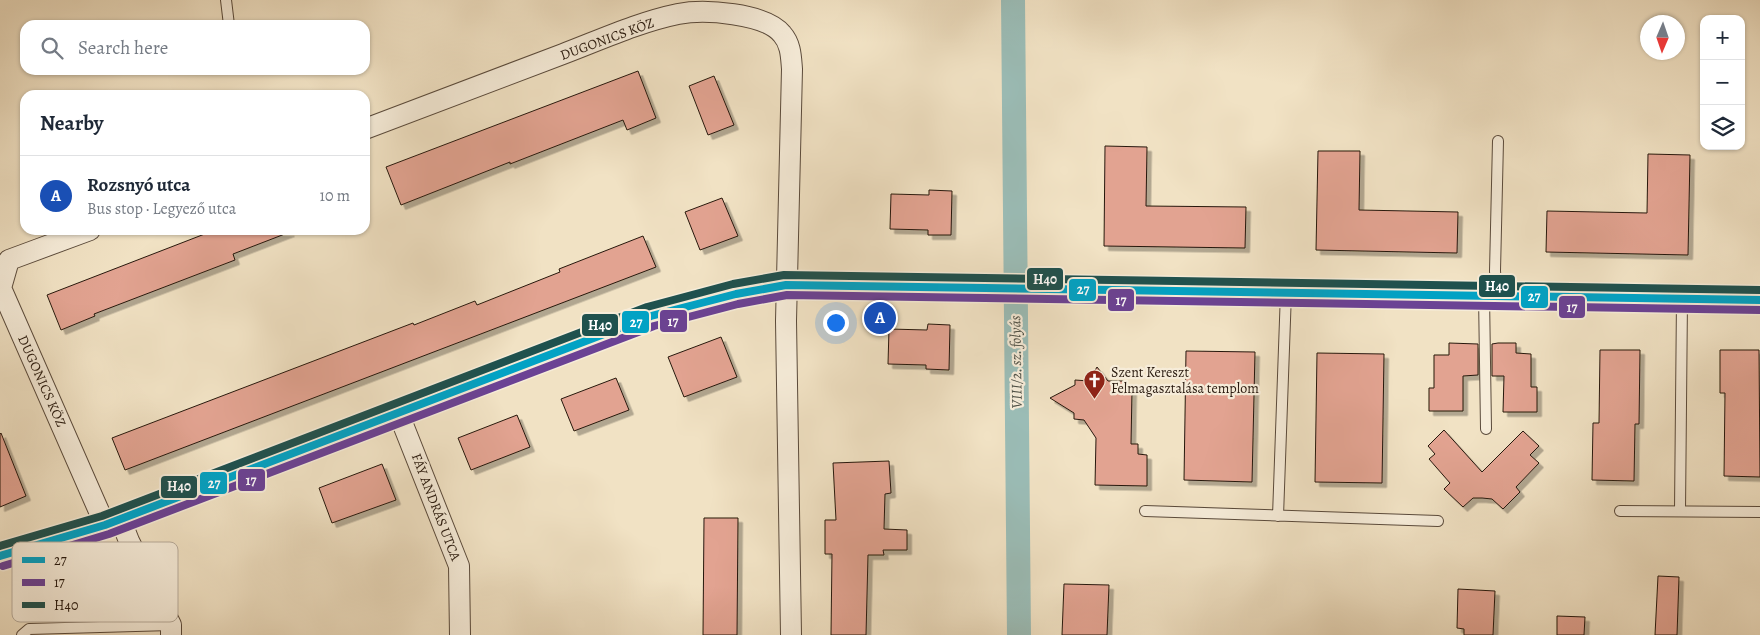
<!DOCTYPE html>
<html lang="en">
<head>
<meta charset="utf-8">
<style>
  body { margin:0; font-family:Alegreya,serif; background:#f6f6f7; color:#1f2937 }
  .controls { position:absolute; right:15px; top:15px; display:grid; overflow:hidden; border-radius:10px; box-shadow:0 1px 4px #0004 }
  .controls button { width:45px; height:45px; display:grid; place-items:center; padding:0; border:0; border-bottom:1px solid #e0e1e3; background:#fff; color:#1f2937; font:25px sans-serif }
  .compass { position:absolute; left:1640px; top:15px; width:45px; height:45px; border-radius:50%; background:#fff; box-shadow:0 1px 4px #0004; rotate:182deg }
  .you { position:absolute; left:835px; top:322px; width:18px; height:18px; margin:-12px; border:4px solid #fff; border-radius:50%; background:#1a73e8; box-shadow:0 0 0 8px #1a73e833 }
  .badge { display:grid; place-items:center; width:32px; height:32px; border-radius:50%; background:#db2777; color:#fff; font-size:16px; font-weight:700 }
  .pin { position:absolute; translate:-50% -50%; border:2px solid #fff; box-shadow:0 1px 5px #0006 }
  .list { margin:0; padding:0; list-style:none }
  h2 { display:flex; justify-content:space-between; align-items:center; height:65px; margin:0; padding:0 20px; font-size:21px }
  h2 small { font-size:16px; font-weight:400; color:#747a83 }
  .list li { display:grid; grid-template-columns:32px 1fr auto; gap:15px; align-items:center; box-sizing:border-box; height:80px; padding:0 20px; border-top:1px solid #e0e1e3 }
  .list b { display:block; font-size:19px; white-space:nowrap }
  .list p { margin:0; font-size:16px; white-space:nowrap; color:#747a83 }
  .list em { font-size:16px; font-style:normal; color:#747a83 }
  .icon { flex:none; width:28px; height:28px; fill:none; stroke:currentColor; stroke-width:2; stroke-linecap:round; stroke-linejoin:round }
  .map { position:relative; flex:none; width:1760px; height:635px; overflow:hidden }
  .search { position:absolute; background:#fff; box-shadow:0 1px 4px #0004; left:20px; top:20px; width:350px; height:55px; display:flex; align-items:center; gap:12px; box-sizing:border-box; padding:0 18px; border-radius:15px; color:#747a83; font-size:19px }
  .panel { position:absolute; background:#fff; box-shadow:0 1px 4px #0004; left:20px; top:90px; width:350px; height:145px; border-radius:15px }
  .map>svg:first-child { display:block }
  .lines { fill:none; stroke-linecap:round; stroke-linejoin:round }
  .canal { stroke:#9bbdb7; stroke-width:24 }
  .building { fill:#e2a391; stroke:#27180d; filter:url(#shadow) }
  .lane-casing { stroke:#5a4a3b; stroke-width:12 }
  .street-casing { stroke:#5a4a3b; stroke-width:22 }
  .lane { stroke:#f6ecd9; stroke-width:10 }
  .street { stroke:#f6ecd9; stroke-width:20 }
  .bus-1-casing { stroke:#f6ecd9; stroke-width:11 }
  .bus-2-casing { stroke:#f6ecd9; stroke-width:11 }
  .bus-3-casing { stroke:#f6ecd9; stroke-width:11 }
  .bus-1 { stroke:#02a2c4; stroke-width:8 }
  .bus-2 { stroke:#6b4294; stroke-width:8 }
  .bus-3 { stroke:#1f514e; stroke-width:8 }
  .labels { text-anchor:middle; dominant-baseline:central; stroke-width:4.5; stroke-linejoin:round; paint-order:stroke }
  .street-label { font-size:14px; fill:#27180d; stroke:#f6ecd9 }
  .poi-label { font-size:14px; fill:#27180d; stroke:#f6ecd9; text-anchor:start }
  .water-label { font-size:15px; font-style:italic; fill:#505248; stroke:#f6ecd9 }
  .key { fill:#f6ecd9; stroke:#b8ac9c; stroke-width:1 }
  .key-label { font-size:14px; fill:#27180d }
  .line-badge { stroke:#f6ecd9; stroke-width:2 }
  .badge-label { font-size:14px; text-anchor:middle; font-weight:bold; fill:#fff }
</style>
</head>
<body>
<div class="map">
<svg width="1760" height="635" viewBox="0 0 1760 635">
  <defs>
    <filter id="shadow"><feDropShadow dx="4.5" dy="4.5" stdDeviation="0" flood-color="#0004"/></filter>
  </defs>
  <rect width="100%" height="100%" fill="#f1e2c4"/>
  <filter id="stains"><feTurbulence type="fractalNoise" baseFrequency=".004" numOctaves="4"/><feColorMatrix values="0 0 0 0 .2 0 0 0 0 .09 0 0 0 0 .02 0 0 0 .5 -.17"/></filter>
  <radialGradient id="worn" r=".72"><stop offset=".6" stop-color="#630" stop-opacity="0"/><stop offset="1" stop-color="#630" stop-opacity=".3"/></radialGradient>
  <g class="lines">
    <!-- canal -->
    <path class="canal" d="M1013,0l6,635"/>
  </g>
  <!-- building -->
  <path class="building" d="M638,71l18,47 -29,12 -4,-10 -113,44v-2l-109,43 -15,-38z
    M714,76l20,49 -26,10 -19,-49z
    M1105,146l42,1 -1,59 100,1 -1,41 -141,-2z
    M1318,151h42l-1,59 99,2 -1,41 -141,-3z
    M1648,154l42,1 -2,100 -142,-3 1,-41 100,2z
    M929,190l23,1 -1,44h-23v-5l-38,-1 1,-35 38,1z
    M722,198l16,38 -38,14 -15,-38z
    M215,230l75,2 -57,22 2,6 -141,54 1,2 -34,14 -14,-35z
    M643,236l13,31 -531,203 -13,-32 301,-115 1,2 61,-24 2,4 83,-33 -1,-3z
    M928,324l22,1 -1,45 -23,-1v-4l-38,-1 1,-35 38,1z
    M721,337l16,40 -53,20 -16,-40z
    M1449,343l29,1v31l-15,1v35h-34v-23h5v-33h15z
    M1498,343h18v10l15,1v33h6v25h-34l1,-36h-12v-32z
    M1600,350h40l-1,74h-4l-1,57 -42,-1 1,-57h6z
    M1720,350h39l1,127 -36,-1 1,-83h-5z
    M1186,351l69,1 -3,130 -68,-2z
    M1317,353l67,1 -2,129 -67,-1z
    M1097,367l11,14h17v9h7l-1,54h7v10l9,1v31l-52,-1 1,-47 -12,-18 -10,-1v-6l-24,-15 25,-13v-5l14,1z
    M616,378l13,32 -55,21 -13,-32z
    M517,415l13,32 -59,23 -13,-32z
    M1444,430l38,42 41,-41 16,15 -9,9 9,8 -23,24 4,5 -17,17 -11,-10 -10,-1h-9l-10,9 -19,-18 6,-6 -21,-24 6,-5 -7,-8z
    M1,433l25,63 -26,11v-73z
    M889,461l2,32 -6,1 -1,35 23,1v20h-24l1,5h-16l-2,80h-35l1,-81h-7v-34h11l-3,-57z
    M382,464l14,36 -64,23 -13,-35z
    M704,518h34l-1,117h-34z
    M1658,576l21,1 -2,58h-22z
    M1064,584l45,1 -2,50h-45z
    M1458,589l37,2 -2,44h-29v-6l-7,-1z
    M1557,616l28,1 -1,18h-27z"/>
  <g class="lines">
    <defs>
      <path id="lane" d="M226,0l3,25
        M1484,295l2,134
        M1497,296l-2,-25 3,-130
        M1145,511l293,10
        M1620,511l140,1
        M1680,511l2,-212
        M1278,516l8,-224
        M22,635l7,-6 142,-4"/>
      <path id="street" d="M365,129c66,-25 132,-50 198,-75 37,-14 76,-32 115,-40 26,-5 87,-1 104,20 9,10 9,23 10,35l-6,252 5,314
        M90,230l-81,30 -8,28 104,237
        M398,412l61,154 1,69
        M120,518l9,23 42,84v10
        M0,556l105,-31 546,-209 85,-22 50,-9 974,15"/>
    </defs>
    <!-- lane casing -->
    <use href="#lane" class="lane-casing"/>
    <!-- street casing -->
    <use href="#street" class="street-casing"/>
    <!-- lane -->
    <use href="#lane" class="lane"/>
    <!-- street -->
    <use href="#street" class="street"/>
    <defs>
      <path id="bus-1" d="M0,556l105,-31 546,-209 85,-22 50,-9 974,15"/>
      <path id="bus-2" d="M3,566l106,-32 545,-208 84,-22 49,-9 973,15"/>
      <path id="bus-3" d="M0,546l102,-30 545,-209 86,-23 51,-9 976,15"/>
    </defs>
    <!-- bus-1 casing -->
    <use href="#bus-1" class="bus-1-casing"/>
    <!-- bus-2 casing -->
    <use href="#bus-2" class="bus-2-casing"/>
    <!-- bus-3 casing -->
    <use href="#bus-3" class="bus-3-casing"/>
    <!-- bus-1 -->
    <use href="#bus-1" class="bus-1"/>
    <!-- bus-2 -->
    <use href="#bus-2" class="bus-2"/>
    <!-- bus-3 -->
    <use href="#bus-3" class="bus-3"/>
  </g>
  <!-- icons -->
  <defs>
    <symbol id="church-pin" viewBox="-11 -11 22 30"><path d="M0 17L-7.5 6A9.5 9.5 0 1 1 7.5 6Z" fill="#8f2418" stroke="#f6ecd9"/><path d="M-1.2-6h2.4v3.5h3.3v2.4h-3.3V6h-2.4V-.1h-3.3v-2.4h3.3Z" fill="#fff"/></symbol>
  </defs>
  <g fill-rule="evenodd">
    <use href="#church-pin" x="1082" y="368" width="25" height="34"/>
  </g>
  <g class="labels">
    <!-- street labels -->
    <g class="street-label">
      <text transform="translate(607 39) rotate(-20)">DUGONICS KÖZ</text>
      <text transform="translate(42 381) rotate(66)">DUGONICS KÖZ</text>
      <text transform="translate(436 507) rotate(69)">FÁY ANDRÁS UTCA</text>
    </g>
    <!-- poi labels -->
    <g class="poi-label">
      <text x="1111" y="372">Szent Kereszt<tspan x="1111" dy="16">Felmagasztalása templom</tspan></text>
    </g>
    <!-- water labels -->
    <g class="water-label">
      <text transform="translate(1016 362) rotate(-91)">VIII/2. sz. folyás</text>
    </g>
  </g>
  <!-- legend -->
  <rect x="12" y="542" width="166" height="80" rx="8" class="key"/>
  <rect x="22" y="557" width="23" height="6" fill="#02a2c4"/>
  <rect x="22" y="579" width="23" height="7" fill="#6b4294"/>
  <rect x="22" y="602" width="23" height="6" fill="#1f514e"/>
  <g class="key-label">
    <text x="54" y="565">27</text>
    <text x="54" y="587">17</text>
    <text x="54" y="610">H40</text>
  </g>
  <g class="line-badge">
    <rect x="1026" y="267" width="38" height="24" rx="5" fill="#1f514e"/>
    <rect x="1478" y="274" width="38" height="24" rx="5" fill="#1f514e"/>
    <rect x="1068" y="278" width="29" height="24" rx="5" fill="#02a2c4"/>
    <rect x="1520" y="285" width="29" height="24" rx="5" fill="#02a2c4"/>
    <rect x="1107" y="288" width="28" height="24" rx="5" fill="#6b4294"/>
    <rect x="1558" y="295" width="28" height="24" rx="5" fill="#6b4294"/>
    <rect x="659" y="309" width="29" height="24" rx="5" fill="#6b4294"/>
    <rect x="621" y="310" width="29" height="24" rx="5" fill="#02a2c4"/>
    <rect x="581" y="313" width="38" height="24" rx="5" fill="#1f514e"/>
    <rect x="237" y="468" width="29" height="24" rx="5" fill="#6b4294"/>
    <rect x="199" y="471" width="29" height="24" rx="5" fill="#02a2c4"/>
    <rect x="160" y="475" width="38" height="24" rx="5" fill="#1f514e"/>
  </g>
  <g class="badge-label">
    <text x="1045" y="284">H40</text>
    <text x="1497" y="291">H40</text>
    <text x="1083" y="294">27</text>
    <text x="1534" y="301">27</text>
    <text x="1121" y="305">17</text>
    <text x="1572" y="312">17</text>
    <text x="673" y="326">17</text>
    <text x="636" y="327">27</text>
    <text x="600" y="330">H40</text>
    <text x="251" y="485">17</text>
    <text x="214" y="488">27</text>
    <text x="179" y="491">H40</text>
  </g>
  <rect width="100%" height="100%" filter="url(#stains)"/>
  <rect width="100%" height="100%" fill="url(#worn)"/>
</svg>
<div class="controls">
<button>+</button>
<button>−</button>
<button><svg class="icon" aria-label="layers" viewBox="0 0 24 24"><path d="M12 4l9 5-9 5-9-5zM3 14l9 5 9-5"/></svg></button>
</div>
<svg class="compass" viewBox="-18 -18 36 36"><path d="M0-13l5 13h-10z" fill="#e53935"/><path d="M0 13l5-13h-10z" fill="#747a83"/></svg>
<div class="you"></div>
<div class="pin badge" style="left:880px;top:318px;background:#1a4fb4">A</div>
<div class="search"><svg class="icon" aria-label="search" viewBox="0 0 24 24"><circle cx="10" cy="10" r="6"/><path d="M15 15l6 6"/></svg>Search here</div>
<section class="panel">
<h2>Nearby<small></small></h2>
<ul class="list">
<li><span class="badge" style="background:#1a4fb4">A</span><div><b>Rozsnyó utca</b><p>Bus stop · Legyező utca</p></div><em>10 m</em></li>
</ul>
</section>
</div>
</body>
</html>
